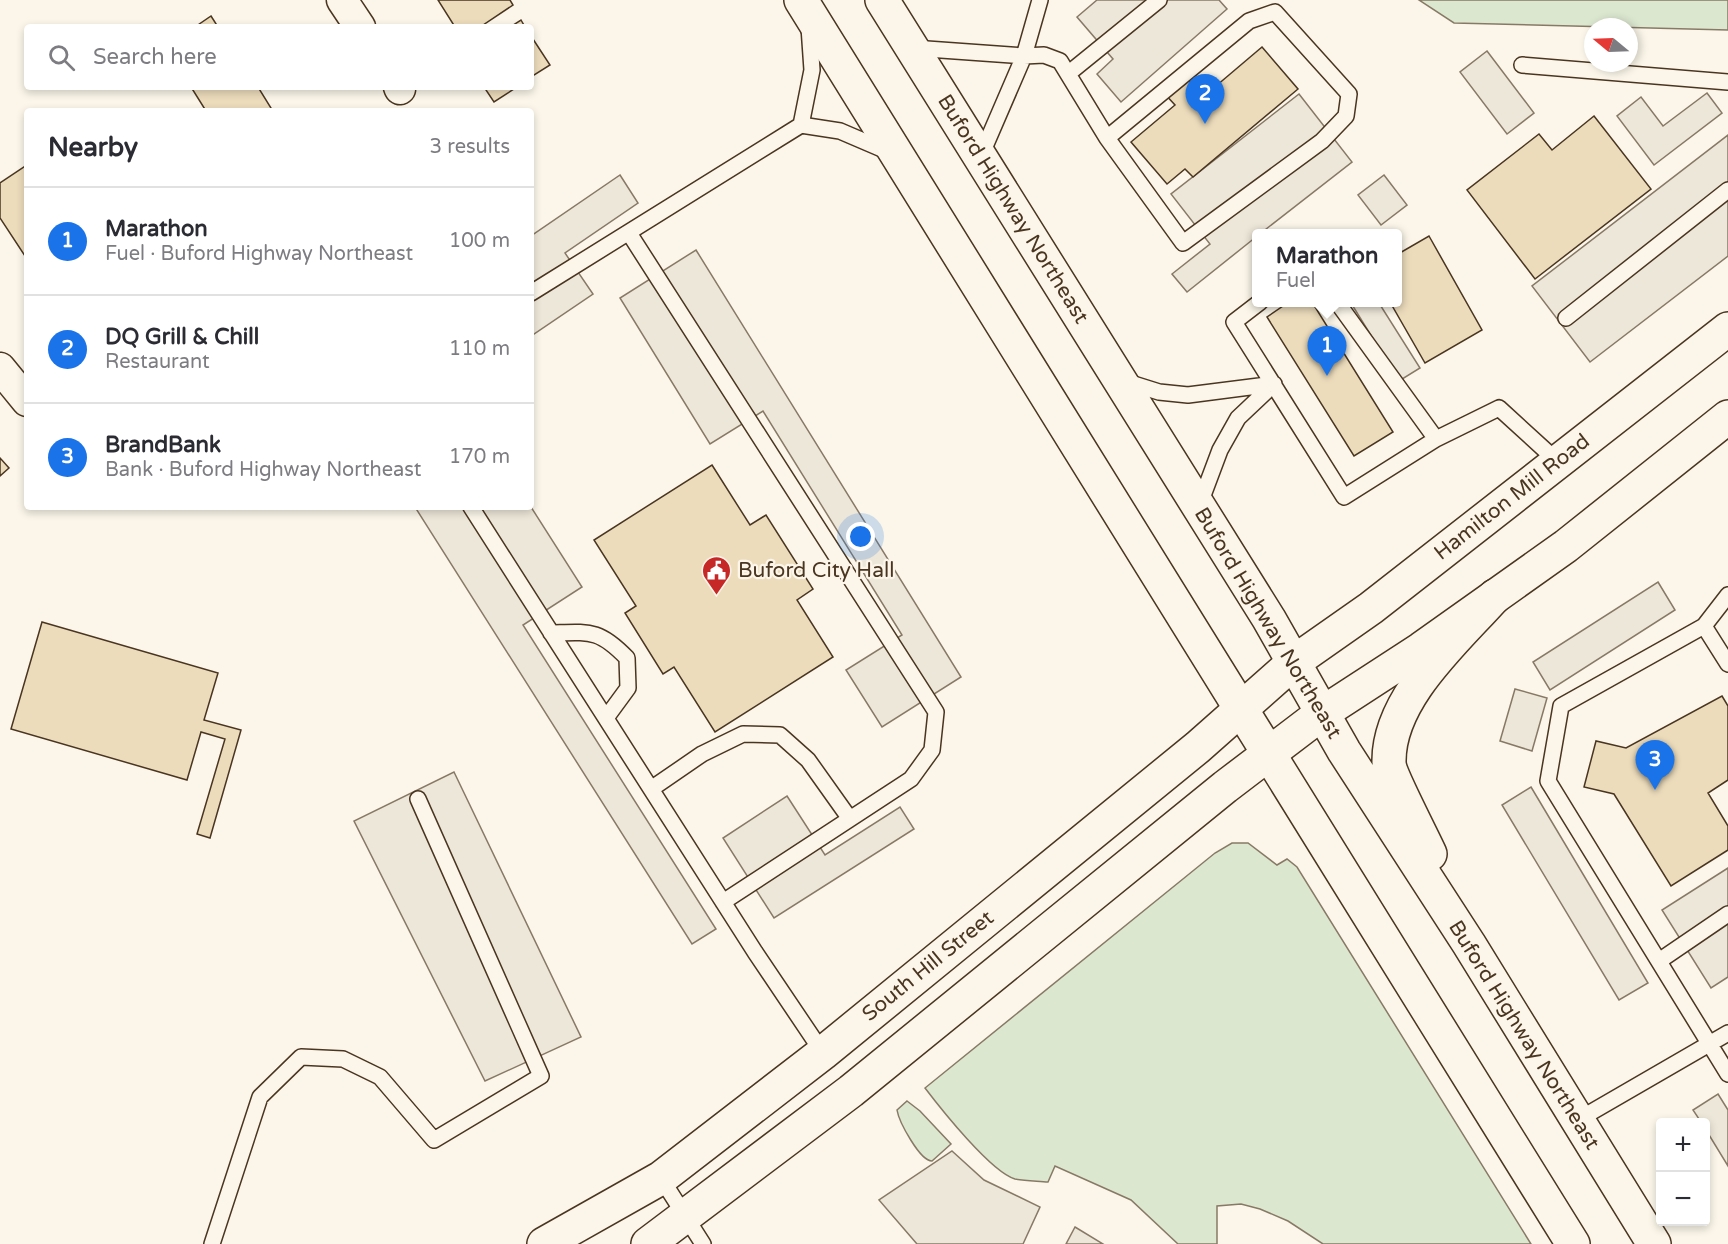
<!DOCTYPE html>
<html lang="en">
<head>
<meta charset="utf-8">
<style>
  body { margin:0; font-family:"Varela Round",sans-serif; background:#f2f2f3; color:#2b2b33 }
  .controls { position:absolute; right:18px; bottom:18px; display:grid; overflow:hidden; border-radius:6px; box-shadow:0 3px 9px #0003 }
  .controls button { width:54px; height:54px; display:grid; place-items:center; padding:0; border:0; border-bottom:2px solid #e1e1e2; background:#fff; color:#2b2b33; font:30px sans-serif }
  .compass { position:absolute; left:1584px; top:18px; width:54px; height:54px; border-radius:50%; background:#fff; box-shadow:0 3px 9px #0003; rotate:289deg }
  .you { position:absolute; left:861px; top:537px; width:21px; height:21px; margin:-15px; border:4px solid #fff; border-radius:50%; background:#1a73e8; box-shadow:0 0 0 9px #1a73e833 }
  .badge { display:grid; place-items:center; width:39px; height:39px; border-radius:50%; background:#1a73e8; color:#fff; font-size:20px; font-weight:700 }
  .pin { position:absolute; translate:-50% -50px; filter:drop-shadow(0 2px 3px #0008) }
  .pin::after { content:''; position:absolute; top:32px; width:21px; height:18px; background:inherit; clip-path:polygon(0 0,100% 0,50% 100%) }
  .popup { position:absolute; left:1252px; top:229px; width:150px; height:78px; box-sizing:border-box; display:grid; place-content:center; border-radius:6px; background:#fff; filter:drop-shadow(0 2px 4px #0005); font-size:20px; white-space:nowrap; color:#7c7c81 }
  .popup b { font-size:22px; color:#2b2b33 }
  .popup::after { content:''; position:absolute; left:50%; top:100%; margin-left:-12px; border:12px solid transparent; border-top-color:#fff }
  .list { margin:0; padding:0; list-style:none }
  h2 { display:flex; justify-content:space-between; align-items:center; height:78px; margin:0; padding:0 24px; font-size:26px }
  h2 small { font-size:20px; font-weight:400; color:#7c7c81 }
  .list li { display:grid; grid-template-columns:39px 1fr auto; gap:18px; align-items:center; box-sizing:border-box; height:108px; padding:0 24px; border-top:2px solid #e1e1e2 }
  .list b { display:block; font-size:22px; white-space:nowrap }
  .list p { margin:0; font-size:20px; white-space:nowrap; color:#7c7c81 }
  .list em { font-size:20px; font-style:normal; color:#7c7c81 }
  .icon { flex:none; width:33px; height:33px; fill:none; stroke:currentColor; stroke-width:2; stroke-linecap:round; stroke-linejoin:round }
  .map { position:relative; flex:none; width:1728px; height:1244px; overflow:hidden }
  .search { position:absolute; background:#fff; box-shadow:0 3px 9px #0003; left:24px; top:24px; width:510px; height:66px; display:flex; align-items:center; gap:15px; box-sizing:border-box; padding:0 21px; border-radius:6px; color:#7c7c81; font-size:22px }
  .panel { position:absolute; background:#fff; box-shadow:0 3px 9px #0003; left:24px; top:108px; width:510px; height:402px; border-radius:6px }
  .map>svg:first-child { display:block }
  .green { fill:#dce7d0; stroke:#887966; stroke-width:1.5 }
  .parking { fill:#ede7d9; stroke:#887966; stroke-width:1.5 }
  .building { fill:#ecdcbc; stroke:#4a3520; stroke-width:1.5 }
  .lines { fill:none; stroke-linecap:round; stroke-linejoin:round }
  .service-casing { stroke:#4a3520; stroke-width:18 }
  .minor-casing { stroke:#4a3520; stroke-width:33 }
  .tertiary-casing { stroke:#4a3520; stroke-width:36 }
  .secondary-casing { stroke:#4a3520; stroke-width:36 }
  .primary-casing { stroke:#4a3520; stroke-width:36 }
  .service { stroke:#fbf6e9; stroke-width:15 }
  .minor { stroke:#fbf6e9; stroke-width:30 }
  .tertiary { stroke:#fbf6e9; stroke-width:33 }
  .secondary { stroke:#fbf6e9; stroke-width:33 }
  .primary { stroke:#fbf6e9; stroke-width:33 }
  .labels { text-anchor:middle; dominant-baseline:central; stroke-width:4.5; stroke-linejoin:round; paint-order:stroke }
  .street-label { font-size:21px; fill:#4a3520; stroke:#fbf6e9 }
  .poi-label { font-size:21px; fill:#4a3520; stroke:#fbf6e9; text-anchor:start }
</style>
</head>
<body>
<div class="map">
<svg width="1728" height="1244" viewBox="0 0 1728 1244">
  <rect width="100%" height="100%" fill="#fbf6e9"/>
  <!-- green -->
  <path class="green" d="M1419,0h309v30l-274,-7z
    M1232,843h16l29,22 10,-6 10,8 234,377h-208l-35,-23 -28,-12 -19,-5 -24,2v38h-39l-47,-44 -76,-34 -7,16c-10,-1 -23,-1 -33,-3 -24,-7 -74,-70 -90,-91l290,-235z
    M907,1101l13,10 31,33 -19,17c-12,0 -33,-39 -35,-51z"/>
  <!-- parking -->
  <path class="parking" d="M1097,0h122l8,9 -106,93 -24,-28 16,-15 -36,-42z
    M1487,51l47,62 -27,21 -47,-62z
    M1707,93l15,20 -68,52 -37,-49 24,-19 22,29z
    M1299,94l53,68 -91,71 -5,1v3l-69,55 -15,-18 38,-30 -39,-50z
    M1728,135v121l-138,106 -58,-76z
    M620,175l18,28 -73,50 28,41 -62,42v-100z
    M1384,175l23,30 -26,20 -23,-30z
    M696,250l265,427 -79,50 -36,-57 56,-35 -139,-224 -53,33 -90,-146z
    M1351,303h28l41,65 -21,13z
    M415,507h116l51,80 -59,38 193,304 -24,15z
    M1658,582l17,28 -125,80 -17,-28z
    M1515,689l32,9 -15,53 -32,-10z
    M454,772l127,265 -96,44 -131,-260z
    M1531,787l117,196 -29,17 -117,-195z
    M787,796l38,59 75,-48 14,22 -140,89 -51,-80z
    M1728,868v109l-17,11 -49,-78z
    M1718,1094l10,16v56l-22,-36v-8h-5l-8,-12z
    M952,1151l32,29 56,27 -17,37h-106l-38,-44z
    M1075,1227l28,17h-37z"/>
  <!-- building -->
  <path class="building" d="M438,0h72l3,5 -33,22h-25z
    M211,16l7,11h-23z
    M521,20l4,7h-15z
    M531,36l19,29 -19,12z
    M1262,47l36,42 -105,88 -8,-8 -18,15 -36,-42 44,-37 -12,-13 21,-18 19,23z
    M191,87h67l13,21 -4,3h-61z
    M484,87h33l-23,15z
    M1594,116l57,73 -116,90 -68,-89 72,-56 13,16z
    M27,165v94l-27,-41v-35z
    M1429,236l53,94 -57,33 -35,-61h8v-48z
    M1289,302h23l81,130 -39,24 -87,-139z
    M0,458l9,10 -9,8z
    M712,465l38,60 16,-10 47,74 -16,11 36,57 -118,75 -41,-65 -11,7 -38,-61 11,-7 -42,-66z
    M42,622l176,51 -14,47 37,10 -31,108 -13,-4 28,-95 -24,-7 -14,48 -176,-51z
    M1722,696l6,10v74l-20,13 20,33v24l-57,36 -57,-92 -30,-7 12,-46 30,7z"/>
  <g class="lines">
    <defs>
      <path id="service" d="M1040,0l-16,56 20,-1 16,6 47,77 76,105 139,-102 24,-25 3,-22 -74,-82 -26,9 -142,117
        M913,48l111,8 -44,102
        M1522,65l206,17
        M1069,73l90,-73
        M801,125l11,-55 -3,-43
        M629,233l307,479 -4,38 -21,29 -188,123
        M531,293l270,-168 39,6 49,21
        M1260,302l-26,20 110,175 92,-58 63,-31 58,53
        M1337,302l99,137
        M1566,318l162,-128
        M1124,381l35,11 29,3 86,-11
        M1199,506l21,-56 18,-32 36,-34
        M471,507l284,445 68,101
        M1728,595l-24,31 -143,80 -13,75 180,293
        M1704,626l24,38
        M551,633c39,-1 48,-4 76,25l1,30 -22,30
        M651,789l51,-35 41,-20 37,1 28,25 42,59
        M1659,961l69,-47
        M1576,1121l152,-88
        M661,1178l42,66
        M212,1244l48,-147 41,-40 42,2 37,18 54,63 107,-64 -123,-277"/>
      <path id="minor" d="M342,0l18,27
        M399,87l1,2
        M0,368l27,33"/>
      <path id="tertiary" d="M544,1244l117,-66 162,-125 375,-306 96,-85
        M648,1244l203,-153 374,-304 96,-73"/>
      <path id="secondary" d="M1294,662l77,-54 357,-279
        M1321,714l100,-65 145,-103 162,-129"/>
      <path id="primary" d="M801,0l772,1244
        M882,0l387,619 75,132 125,193 185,300
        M1430,854c-7,-16 -41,-80 -41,-92 -1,-64 67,-122 106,-166"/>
    </defs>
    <!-- service casing -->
    <use href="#service" class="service-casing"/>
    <!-- minor casing -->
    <use href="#minor" class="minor-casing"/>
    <!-- tertiary casing -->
    <use href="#tertiary" class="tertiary-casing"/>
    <!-- secondary casing -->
    <use href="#secondary" class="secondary-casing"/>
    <!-- primary casing -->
    <use href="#primary" class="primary-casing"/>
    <!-- service -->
    <use href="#service" class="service"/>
    <!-- minor -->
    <use href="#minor" class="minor"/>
    <!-- tertiary -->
    <use href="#tertiary" class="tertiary"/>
    <!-- secondary -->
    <use href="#secondary" class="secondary"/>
    <!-- primary -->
    <use href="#primary" class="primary"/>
  </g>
  <!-- icons -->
  <defs>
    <symbol id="civic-pin" viewBox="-11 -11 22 30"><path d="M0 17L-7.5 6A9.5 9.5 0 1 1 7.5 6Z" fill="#c62828" stroke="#fbf6e9"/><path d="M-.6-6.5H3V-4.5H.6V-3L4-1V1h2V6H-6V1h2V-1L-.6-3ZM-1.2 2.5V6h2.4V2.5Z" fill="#fff"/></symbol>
  </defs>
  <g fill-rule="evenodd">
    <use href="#civic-pin" x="700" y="554" width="33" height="45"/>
  </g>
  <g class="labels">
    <!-- street labels -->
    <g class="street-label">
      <text transform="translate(1013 209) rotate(58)">Buford Highway Northeast</text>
      <text transform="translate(1512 497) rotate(-38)">Hamilton Mill Road</text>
      <text transform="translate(1268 623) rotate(59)">Buford Highway Northeast</text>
      <text transform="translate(928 966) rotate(-39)">South Hill Street</text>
      <text transform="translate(1524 1035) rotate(58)">Buford Highway Northeast</text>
    </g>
    <!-- poi labels -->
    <g class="poi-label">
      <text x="738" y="570">Buford City Hall</text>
    </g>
  </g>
</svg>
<div class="controls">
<button>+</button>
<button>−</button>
</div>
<svg class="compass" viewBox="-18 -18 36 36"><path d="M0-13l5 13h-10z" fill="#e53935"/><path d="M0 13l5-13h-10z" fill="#7c7c81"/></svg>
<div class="you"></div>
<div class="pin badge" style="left:1327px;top:376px">1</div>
<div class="popup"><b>Marathon</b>Fuel</div>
<div class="pin badge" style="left:1205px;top:124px">2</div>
<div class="pin badge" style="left:1655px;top:790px">3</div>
<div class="search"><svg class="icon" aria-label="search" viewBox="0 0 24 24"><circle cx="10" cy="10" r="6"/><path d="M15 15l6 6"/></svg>Search here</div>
<section class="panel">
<h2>Nearby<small>3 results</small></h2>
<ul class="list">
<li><span class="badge">1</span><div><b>Marathon</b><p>Fuel · Buford Highway Northeast</p></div><em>100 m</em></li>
<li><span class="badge">2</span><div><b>DQ Grill &amp; Chill</b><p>Restaurant</p></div><em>110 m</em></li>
<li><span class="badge">3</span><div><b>BrandBank</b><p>Bank · Buford Highway Northeast</p></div><em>170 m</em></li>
</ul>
</section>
</div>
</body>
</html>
